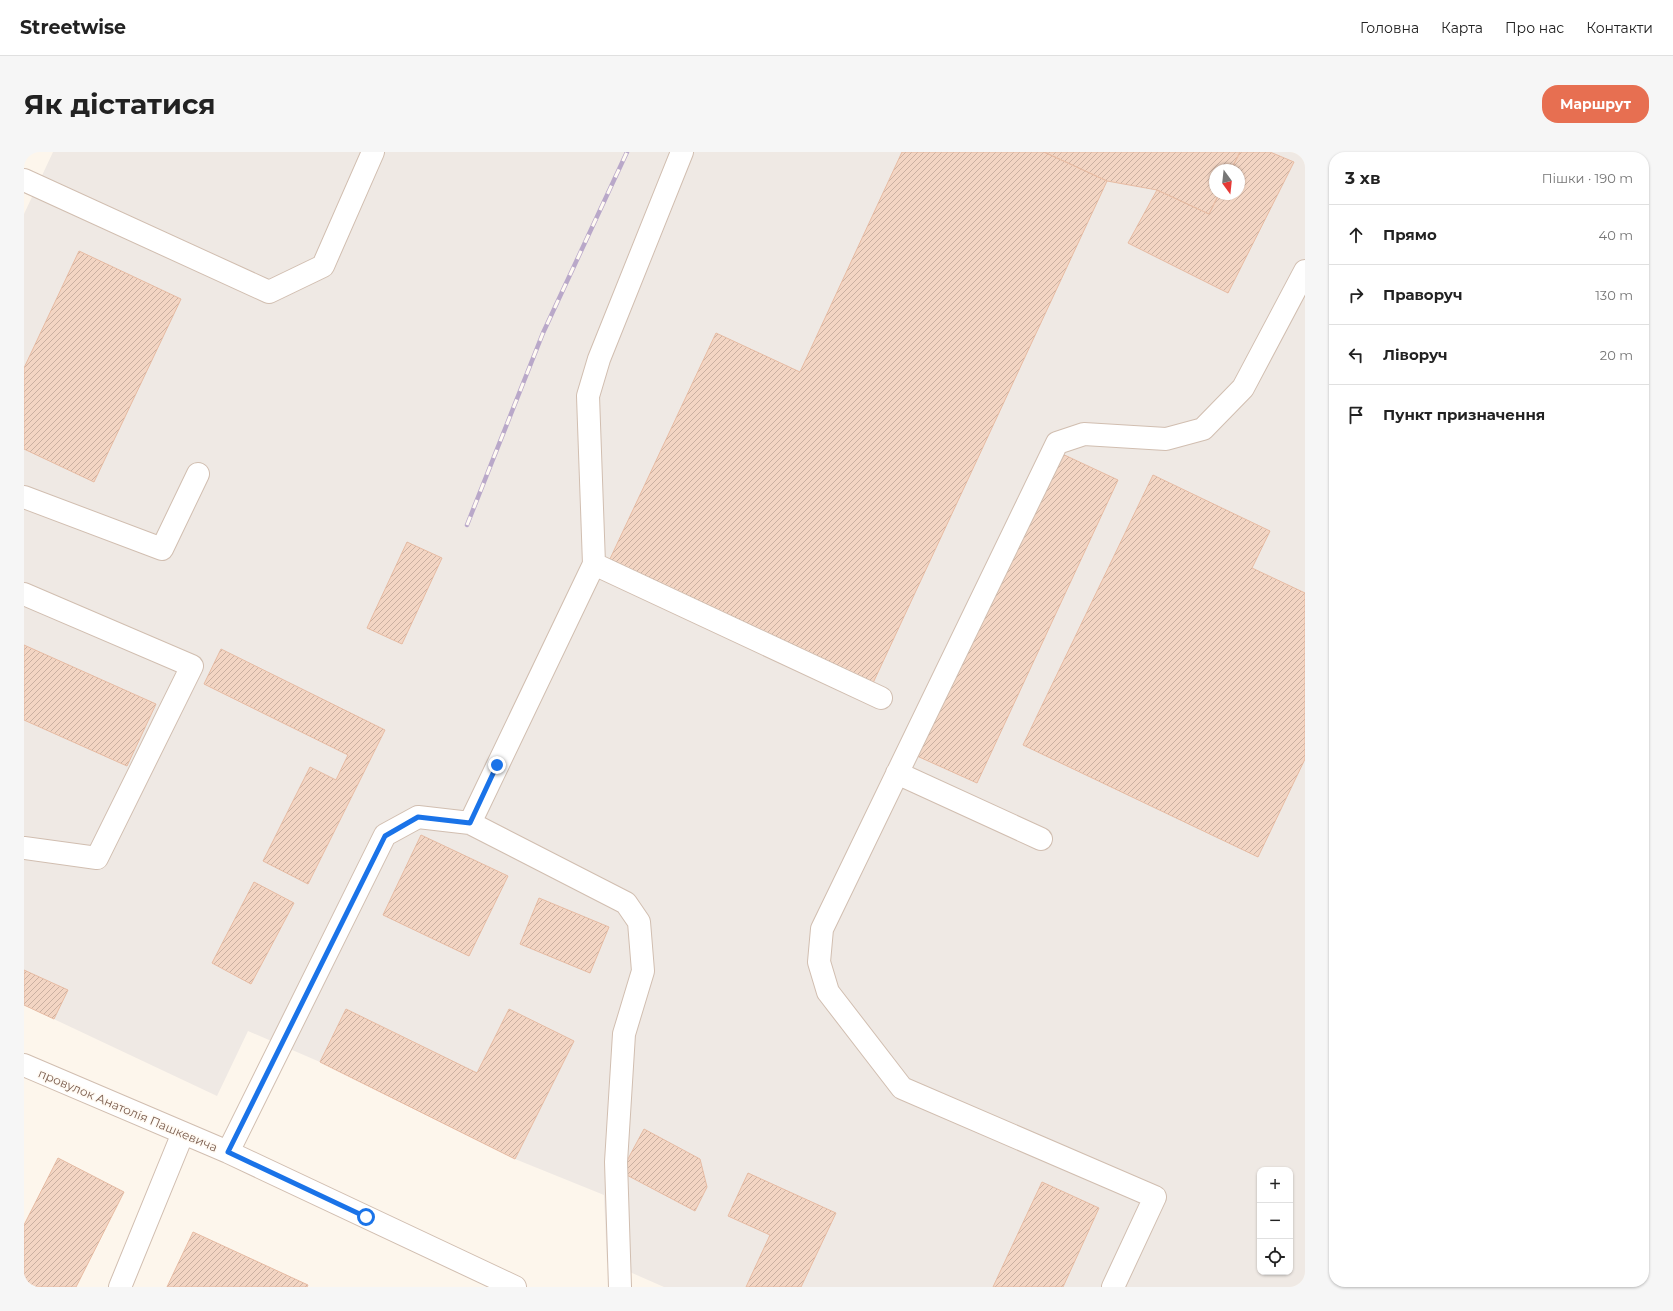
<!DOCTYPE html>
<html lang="uk">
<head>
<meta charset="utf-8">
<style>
  body { margin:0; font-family:Montserrat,sans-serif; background:#f6f6f6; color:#222 }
  .controls { position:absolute; right:12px; bottom:12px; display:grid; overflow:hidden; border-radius:8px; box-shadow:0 1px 3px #0004 }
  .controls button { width:36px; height:36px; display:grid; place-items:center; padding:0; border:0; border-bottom:1px solid #e0e0e0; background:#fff; color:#222; font:20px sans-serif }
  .compass { position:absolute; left:1185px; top:12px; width:36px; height:36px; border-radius:50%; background:#fff; box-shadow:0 1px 3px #0004; rotate:165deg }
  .stop { position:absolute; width:12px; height:12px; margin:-9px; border:3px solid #1a73e8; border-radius:50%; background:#fff }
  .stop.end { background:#1a73e8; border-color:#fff; box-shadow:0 1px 4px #0008 }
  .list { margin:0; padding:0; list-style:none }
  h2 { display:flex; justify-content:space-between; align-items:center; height:52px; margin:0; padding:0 16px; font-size:17px }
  h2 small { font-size:13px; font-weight:400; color:#767676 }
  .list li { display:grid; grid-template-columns:26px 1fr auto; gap:12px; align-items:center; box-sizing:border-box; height:60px; padding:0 16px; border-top:1px solid #e0e0e0 }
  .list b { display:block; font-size:15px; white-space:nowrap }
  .list em { font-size:13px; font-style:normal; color:#767676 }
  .icon { flex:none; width:22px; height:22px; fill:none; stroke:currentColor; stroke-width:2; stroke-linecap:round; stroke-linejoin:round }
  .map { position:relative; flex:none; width:1281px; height:1135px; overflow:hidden; border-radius:16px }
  header { display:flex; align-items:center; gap:24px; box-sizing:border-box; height:56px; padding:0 20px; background:#fff; border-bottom:1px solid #e0e0e0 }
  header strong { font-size:19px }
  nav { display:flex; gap:22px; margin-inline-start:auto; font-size:14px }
  .intro { display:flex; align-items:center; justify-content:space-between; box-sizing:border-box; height:96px; padding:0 24px }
  h1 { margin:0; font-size:28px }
  .button { padding:10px 18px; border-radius:16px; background:#e76f51; color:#fff; font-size:14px; font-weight:700 }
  main { display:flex; gap:24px; padding:0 24px }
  aside { flex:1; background:#fff; border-radius:16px; box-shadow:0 1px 3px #0004 }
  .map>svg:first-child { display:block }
  .industrial { fill:#efe9e4; fill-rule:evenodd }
  .building { fill:url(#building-hatch); stroke:#e6bba3 }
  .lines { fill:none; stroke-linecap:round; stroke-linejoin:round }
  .minor-casing { stroke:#d1beb0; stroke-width:24 }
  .path { stroke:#d9b8a5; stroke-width:2.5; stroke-dasharray:1 3; stroke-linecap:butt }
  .minor { stroke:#fff; stroke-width:22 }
  .rail-casing { stroke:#b9a8c9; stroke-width:4.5 }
  .rail { stroke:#fffaf3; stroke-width:3; stroke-dasharray:9; stroke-linecap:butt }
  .route { stroke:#1a73e8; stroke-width:5 }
  .labels { text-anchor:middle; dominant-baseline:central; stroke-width:3; stroke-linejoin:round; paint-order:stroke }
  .street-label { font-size:12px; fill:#7a5c4d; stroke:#fffaf3 }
</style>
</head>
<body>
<header>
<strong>Streetwise</strong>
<nav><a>Головна</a><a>Карта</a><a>Про нас</a><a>Контакти</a></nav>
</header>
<div class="intro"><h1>Як дістатися</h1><a class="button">Маршрут</a></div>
<main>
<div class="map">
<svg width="1281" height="1135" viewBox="0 0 1281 1135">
  <defs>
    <pattern id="building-hatch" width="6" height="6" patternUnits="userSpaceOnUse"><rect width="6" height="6" fill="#f3d5c3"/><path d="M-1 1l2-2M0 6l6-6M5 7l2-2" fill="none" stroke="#cab0a1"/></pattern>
  </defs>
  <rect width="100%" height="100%" fill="#fdf6ec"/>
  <!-- industrial -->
  <path class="industrial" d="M29,0h1252v1135h-641l-57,-25 -3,-67 -89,-36 -195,-97 -72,-31 -31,65 -193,-91v-791zM1191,18h24v24h-24zM1236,1018h30v102h-30z"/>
  <!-- building -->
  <path class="building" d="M878,0h142l63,29 -234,502 -264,-122 107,-228 84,39z
    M1020,0h196l-9,18h-16v24h4l-10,20 -52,-24 -50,-9z
    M1216,0h30l24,10 -66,131 -100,-50 29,-53 52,24 10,-20h20v-24h-8z
    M55,99l102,48 -87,183 -70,-33v-81z
    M1034,300l60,28 -141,303 -60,-27z
    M1129,323l117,56 -18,37 53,25v166l-47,98 -235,-112z
    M383,390l35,16 -40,86 -35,-16z
    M0,493l132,59 -29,62 -103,-46z
    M197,497l164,81 -77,154 -45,-23 47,-94 26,13 12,-25 -144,-71z
    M397,683l87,41 -39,80 -86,-41z
    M230,730l40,21 -43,81 -39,-21z
    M515,746l70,29 -19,46 -70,-29z
    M0,818l44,20 -14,29 -30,-14z
    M322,857l131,64 32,-64 65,32 -59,118 -195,-97z
    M620,977l56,30 7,28 -12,24 -74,-39z
    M34,1006l66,34 -48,95h-49l-3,-2v-60z
    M724,1021l88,40 -35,74h-55l24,-52 -42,-19z
    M1018,1030l57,26 -36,79h-70z
    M169,1080l115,53 -1,2h-140z"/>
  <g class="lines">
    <defs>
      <path id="minor" d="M0,28l245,112 54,-26 50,-114
        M0,345l138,52 36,-75
        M570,412l-6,-168 11,-37 83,-207
        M0,442l168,72 -95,192 -73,-10
        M873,621l144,66
        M446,671l124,-259 287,134
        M0,913l204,87 287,135
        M204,1000l157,-317 33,-18 52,6 156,80 13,19 4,49 -19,63 -8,128 4,125
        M96,1135l63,-154
        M1089,1135l42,-90 -253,-109 -74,-96 -9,-30 3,-33 235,-486 27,-9 82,5 37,-10 40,-41 62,-117"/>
    </defs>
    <!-- minor casing -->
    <use href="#minor" class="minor-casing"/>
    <!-- path -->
    <path class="path" d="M1,6l2,-6"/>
    <!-- minor -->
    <use href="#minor" class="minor"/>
    <defs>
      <path id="rail" d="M443,373l76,-192 84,-181"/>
    </defs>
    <!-- rail casing -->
    <use href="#rail" class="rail-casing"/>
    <!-- rail -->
    <use href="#rail" class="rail"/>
  </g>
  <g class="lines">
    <!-- route -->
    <path class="route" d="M342,1065l-138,-65 157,-316 33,-19 52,6 27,-58"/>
  </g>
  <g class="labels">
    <!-- street labels -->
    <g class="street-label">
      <text transform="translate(104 958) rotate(23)">провулок Анатолія Пашкевича</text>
    </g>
  </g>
</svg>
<div class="controls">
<button>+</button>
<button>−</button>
<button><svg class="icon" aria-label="locate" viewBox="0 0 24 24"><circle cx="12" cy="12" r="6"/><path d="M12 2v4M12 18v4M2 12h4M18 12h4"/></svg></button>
</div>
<svg class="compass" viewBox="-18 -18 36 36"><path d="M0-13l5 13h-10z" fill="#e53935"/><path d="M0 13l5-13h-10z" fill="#767676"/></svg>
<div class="stop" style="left:342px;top:1065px"></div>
<div class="stop end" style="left:473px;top:613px"></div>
</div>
<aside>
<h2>3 хв<small>Пішки · 190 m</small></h2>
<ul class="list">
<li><svg class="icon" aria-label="ahead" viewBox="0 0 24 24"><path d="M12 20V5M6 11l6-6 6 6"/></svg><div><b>Прямо</b></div><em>40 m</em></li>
<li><svg class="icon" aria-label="right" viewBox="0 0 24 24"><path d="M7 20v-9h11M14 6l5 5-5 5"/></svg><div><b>Праворуч</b></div><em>130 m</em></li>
<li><svg class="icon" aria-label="left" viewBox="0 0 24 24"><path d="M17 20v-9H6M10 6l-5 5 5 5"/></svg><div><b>Ліворуч</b></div><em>20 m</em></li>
<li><svg class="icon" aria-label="arrive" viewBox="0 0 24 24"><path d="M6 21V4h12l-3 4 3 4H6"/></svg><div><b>Пункт призначення</b></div></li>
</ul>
</aside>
</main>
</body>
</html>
